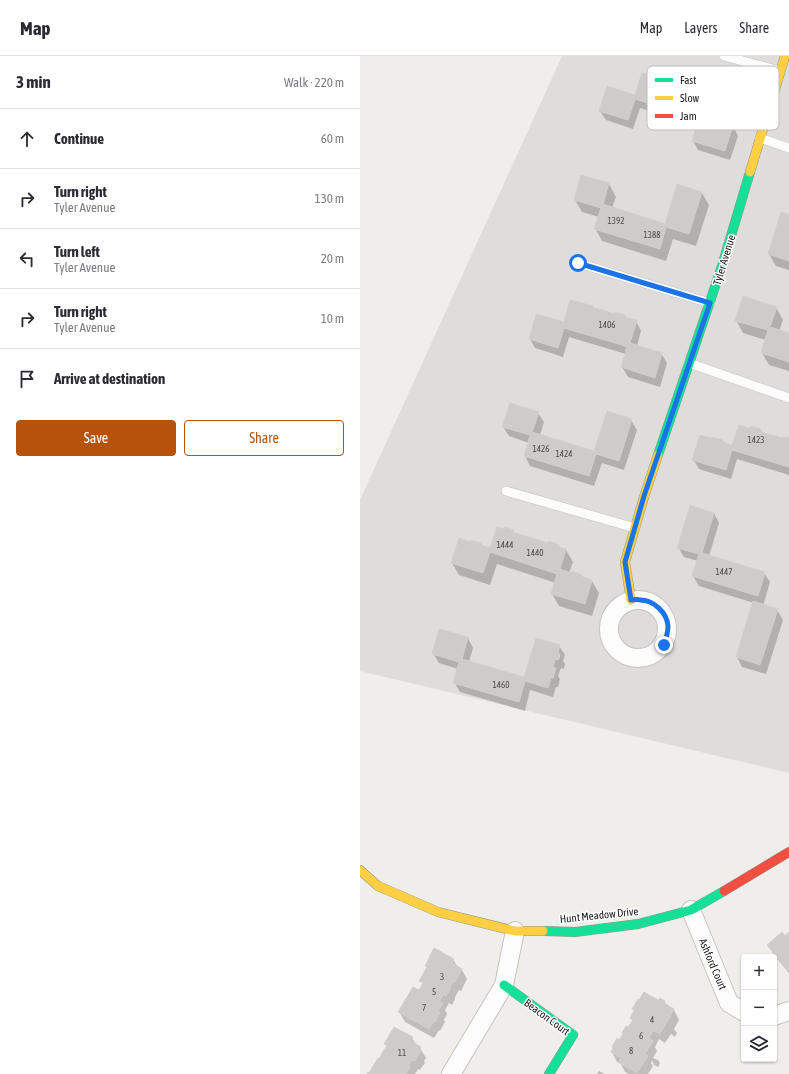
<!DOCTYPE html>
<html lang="en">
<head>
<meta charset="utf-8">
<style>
  body { margin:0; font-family:"Asap Condensed",sans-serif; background:#f2f2f3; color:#2b2b33 }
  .controls { position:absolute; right:12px; bottom:12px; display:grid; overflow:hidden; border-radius:4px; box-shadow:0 1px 3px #0004 }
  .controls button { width:36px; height:36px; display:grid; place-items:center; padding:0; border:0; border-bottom:1px solid #e1e1e2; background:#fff; color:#2b2b33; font:20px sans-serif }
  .stop { position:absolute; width:12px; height:12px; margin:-9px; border:3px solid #1a73e8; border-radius:50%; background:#fff }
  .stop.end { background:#1a73e8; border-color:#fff; box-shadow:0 1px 4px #0008 }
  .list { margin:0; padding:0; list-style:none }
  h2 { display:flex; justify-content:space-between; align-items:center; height:52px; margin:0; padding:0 16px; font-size:17px }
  h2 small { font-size:13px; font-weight:400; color:#7c7c81 }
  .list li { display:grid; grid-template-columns:26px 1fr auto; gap:12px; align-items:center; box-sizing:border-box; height:60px; padding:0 16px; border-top:1px solid #e1e1e2 }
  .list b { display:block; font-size:15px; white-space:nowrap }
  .list p { margin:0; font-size:13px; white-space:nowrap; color:#7c7c81 }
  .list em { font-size:13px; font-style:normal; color:#7c7c81 }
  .actions { display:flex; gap:8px; padding:12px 16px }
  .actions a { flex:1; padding:9px 0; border:1px solid #b45309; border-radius:4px; text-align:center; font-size:14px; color:#b45309 }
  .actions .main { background:#b45309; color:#fff }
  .icon { flex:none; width:22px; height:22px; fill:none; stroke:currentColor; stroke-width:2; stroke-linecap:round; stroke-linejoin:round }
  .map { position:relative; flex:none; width:429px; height:1018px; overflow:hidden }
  header { display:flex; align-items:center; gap:24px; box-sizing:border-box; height:56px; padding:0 20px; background:#fff; border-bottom:1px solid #e1e1e2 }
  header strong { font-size:19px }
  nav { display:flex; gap:22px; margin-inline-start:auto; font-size:14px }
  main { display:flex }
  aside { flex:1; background:#fff }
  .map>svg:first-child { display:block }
  .residential { fill:#dedddb }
  .shadow { fill:#0003 }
  .building { fill:#cdccca; stroke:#d2d0cc }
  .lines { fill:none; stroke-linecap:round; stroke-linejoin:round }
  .lane-casing { stroke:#c5c4c2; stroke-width:10 }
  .street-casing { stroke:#c5c4c2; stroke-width:20 }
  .fast-casing { stroke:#939784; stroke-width:10 }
  .slow-casing { stroke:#939784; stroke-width:10 }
  .jam-casing { stroke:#939784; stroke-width:10 }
  .lane { stroke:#fdfcfc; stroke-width:9 }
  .street { stroke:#fdfcfc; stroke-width:18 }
  .fast { stroke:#16e098; stroke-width:9 }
  .slow { stroke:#ffcf43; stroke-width:9 }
  .jam { stroke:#f24e42; stroke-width:9 }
  .route { stroke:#1a73e8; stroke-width:5 }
  .labels { text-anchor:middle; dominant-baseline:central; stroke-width:3; stroke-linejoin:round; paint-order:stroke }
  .number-label { font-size:9px; fill:#4c4c4b }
  .street-label { font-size:11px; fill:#212121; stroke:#fff }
  .key { fill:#fff; stroke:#bcbcbc; stroke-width:1 }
  .key-label { font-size:11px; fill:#212121 }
</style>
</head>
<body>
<header>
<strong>Map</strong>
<nav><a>Map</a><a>Layers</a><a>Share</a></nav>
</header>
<main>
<aside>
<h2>3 min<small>Walk · 220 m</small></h2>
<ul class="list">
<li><svg class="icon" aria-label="ahead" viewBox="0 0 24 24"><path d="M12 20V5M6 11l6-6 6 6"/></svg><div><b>Continue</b></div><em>60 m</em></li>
<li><svg class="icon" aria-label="right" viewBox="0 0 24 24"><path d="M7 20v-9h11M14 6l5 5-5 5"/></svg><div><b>Turn right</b><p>Tyler Avenue</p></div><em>130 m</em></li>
<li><svg class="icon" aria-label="left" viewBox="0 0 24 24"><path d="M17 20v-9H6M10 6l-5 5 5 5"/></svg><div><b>Turn left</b><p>Tyler Avenue</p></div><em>20 m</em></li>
<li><svg class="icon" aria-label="right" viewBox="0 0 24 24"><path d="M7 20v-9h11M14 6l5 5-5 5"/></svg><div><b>Turn right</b><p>Tyler Avenue</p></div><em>10 m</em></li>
<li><svg class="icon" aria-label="arrive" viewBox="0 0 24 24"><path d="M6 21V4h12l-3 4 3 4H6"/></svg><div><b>Arrive at destination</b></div></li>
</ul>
<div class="actions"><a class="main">Save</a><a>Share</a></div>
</aside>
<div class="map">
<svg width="429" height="1018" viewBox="0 0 429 1018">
  <rect width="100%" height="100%" fill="#efeeea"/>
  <!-- residential -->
  <path class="residential" d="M202,0h227v717l-429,-102v-171z"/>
  <!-- shadow -->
  <path class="shadow" d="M304,24l22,8 10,1 1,2 10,3 5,10 -4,14 25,8 5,10 -8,24 -32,-10 -5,-9 4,-15 -57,-18 -7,21 -27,-9 -6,-9 35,-15z
    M222,120l27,8 7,13 -4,11 53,17 37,-32 7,12 -13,41 -23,-7 -7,22 -64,-20 -7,-13 4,-11 -17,-5 -7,-12z
    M429,160v54l-13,-4 -7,-12z
    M232,251l1,1 23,7 9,1 1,2 10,3 5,10 -4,15 24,7 6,10 -7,24 -32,-10 -6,-10 4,-13 -57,-17 -6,20 -28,-9 -5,-9 35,-16z
    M416,251l7,13 -4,11 10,3v37l-20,-6 -7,-12 4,-13 -23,-7 -7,-13z
    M178,357l6,9 -4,13 55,18 36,-33 6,10 -13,40 -22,-7 -8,23 -64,-20 -5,-10 4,-13 -20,-7 -6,-9z
    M401,374l2,3 20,7 6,-1v36l-52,-16 -6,20 -32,-10 -6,-10 30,-18 1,2 9,3z
    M354,457l5,10 -10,33 55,17 6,9 -7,24 14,4 6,10 -17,54 -24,-7 -5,-10 17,-54 -55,-17 -6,-10 5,-15 -14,-4 -6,-10z
    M153,475l2,3 33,10 11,2 1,2 6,2 7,12 -4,11 12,2 2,3 9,3 7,12 -7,23 -33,-10 -7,-12 4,-11 -59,-19 -7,21 -31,-10 -7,-12 20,-20 9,1 1,2 9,3z
    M108,582l5,10 -4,14 56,16 34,-32 6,9 -2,6 2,3 -1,5 -3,-1 -3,8 2,3 -2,8h-2l-3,10 -23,-7 -5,21 -65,-19 -6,-10 4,-13 -19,-6 -6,-10z
    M429,877v40l-15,-18 -6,-10 17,-8z
    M93,904l5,7 4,3 5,9 -6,12 -2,-1 -4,7v2l-3,6 -3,-2 -4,7 2,4 -3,6 1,2 -5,9 -1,-1 -5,8 -29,-16 -6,-10 21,-20 3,-7 -2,-4 6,-12 -1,-4z
    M300,943l5,3 2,5 7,3 5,10 -5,9 3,4 -2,4 -4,-3 -6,9 -6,-4 -4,8 2,4 -4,7 5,2 2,3 -2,4 -4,-2 -2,-5 -1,3 2,3 -5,8h-19l-4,-2 -4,-8 -4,-2 -5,-10 11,-17v-1l5,-6 5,-7 -2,-3 28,-16z
    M52,982l5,8 3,2 6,10 -2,3 1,2 -5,7 -2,-1 -3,5h-45l17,-27 -2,-3z
    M239,1015l6,3h-8z"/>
  <!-- building -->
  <path class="building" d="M282,17l11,3 1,-1 2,1 8,2v2l22,7v-2l3,1 7,2v2l11,3 -6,22 32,10 -8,26 -33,-10 6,-22 -63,-20 -7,21 -29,-9 8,-25 28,9z
    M221,119l28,8 -6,21 62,20 12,-40 25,8 -13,42 -23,-7 -6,22 -66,-20 7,-21 -27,-8z
    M421,156l8,3v46l-21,-7z
    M383,240l34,11 -7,20 19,6v29l-28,-9 7,-23 -33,-9z
    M210,244l23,6 -1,1 23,7v-2l10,3v2l12,3 -7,23 32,10 -7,25 -34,-11 6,-20 -5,-2 -58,-17 -6,20 -29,-9 7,-25 28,8z
    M150,347l29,9 -7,20 62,19 13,-40 25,8 -13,42 -23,-7 -7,22 -65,-20 6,-21 -28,-8z
    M379,369l11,3 1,-2 11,4 -1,2 21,6 1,-1 6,1v29l-57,-17 -6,20 -34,-10 8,-25 11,3 1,-1 8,2 3,1v2l9,3z
    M330,449l24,8 -12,40 63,19 -7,24 -66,-20 7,-22 -22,-6z
    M137,471l7,2 1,-2 9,3 -1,2 35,11v-2l7,2 4,2v2l7,2 -6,20 11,4v-2l3,1 8,3 -1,1 11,4 -7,24 -34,-10 6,-20 -67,-22 -7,21 -32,-10 8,-25 12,4v-2l2,1 8,2v2l9,3z
    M393,545l25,8 -18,56 -24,-8z
    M79,573l29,8 -6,22 62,18 12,-39 24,7 -2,8 2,1 -1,5 -1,1 -3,-1 -2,9h3l-3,10h-2l-3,10 -23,-7 -6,21 -66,-19 6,-21 -27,-8z
    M422,876l3,4 4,-4v39l-22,-26z
    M74,892l20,11 -2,4 10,6 -7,13 -2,-1 -2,4 -2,3h2l-5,8 -2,-2 -5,8 4,1 -5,8 2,1 -5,10 -1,-1 -5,8 -31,-17 15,-25 6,3 4,-7 -4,-2 8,-14 -2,-1z
    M284,936l14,8 2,-2 5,3 -1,2 10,6 -14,25 -7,-4 -4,8 4,3 -8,13 3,2 -11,17 -19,-11 3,-4 -10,-6 2,-4 -1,-1 5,-9 2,2 4,-6 -1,-1 4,-7 2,1 5,-7 -3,-2 4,-7 -2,-2 6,-10 1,1z
    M34,971l19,10 -2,4 10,6 -2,5h1l-5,9 -3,-1 -3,5 1,2 -4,7 -2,-1 -1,1h-36l1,-2 1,1 9,-15 1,1 5,-9 3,-4 -3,-2z"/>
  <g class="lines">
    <defs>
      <path id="lane" d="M364,0l56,15
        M400,82l29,10
        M218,207l132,40
        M329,307l100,35
        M146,435l129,37"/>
      <path id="street" d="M249 573a29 29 0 1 1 58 0a29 29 0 1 1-58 0Z
        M331,854l38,93 15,9
        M414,960l15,-5
        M91,1018l53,-89 11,-54"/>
      <path id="fast" d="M298,399l64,-189 28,-94
        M183,875l32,1 63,-8 53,-14 33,-19
        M144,929l69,50 -24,39"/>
      <path id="slow" d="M390,116l35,-116
        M271,544l-6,-38 19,-65 14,-42
        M0,814l18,16 60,26 77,19h28"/>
      <path id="jam" d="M364,835l65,-39"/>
    </defs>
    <!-- lane casing -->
    <use href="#lane" class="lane-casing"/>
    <!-- street casing -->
    <use href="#street" class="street-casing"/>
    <!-- fast casing -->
    <use href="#fast" class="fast-casing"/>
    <!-- slow casing -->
    <use href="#slow" class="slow-casing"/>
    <!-- jam casing -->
    <use href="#jam" class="jam-casing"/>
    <!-- lane -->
    <use href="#lane" class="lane"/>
    <!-- street -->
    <use href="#street" class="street"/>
    <!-- fast -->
    <use href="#fast" class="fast"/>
    <!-- slow -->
    <use href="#slow" class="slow"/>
    <!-- jam -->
    <use href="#jam" class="jam"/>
  </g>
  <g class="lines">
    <!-- route -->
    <path class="route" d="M218,207l132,40 -66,193 -19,66 6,38c3,0 6,-1 9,0 14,0 27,13 28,26 0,7 -2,13 -4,19"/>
  </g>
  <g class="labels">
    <!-- number labels -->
    <g class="number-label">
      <text x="256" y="165">1392</text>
      <text x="292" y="179">1388</text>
      <text x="247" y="269">1406</text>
      <text x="396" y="384">1423</text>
      <text x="181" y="393">1426</text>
      <text x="204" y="398">1424</text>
      <text x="145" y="489">1444</text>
      <text x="175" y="497">1440</text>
      <text x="364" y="516">1447</text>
      <text x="141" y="629">1460</text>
      <text x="82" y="921">3</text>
      <text x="74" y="936">5</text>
      <text x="64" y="952">7</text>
      <text x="292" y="964">4</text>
      <text x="281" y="980">6</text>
      <text x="271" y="995">8</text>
      <text x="42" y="997">11</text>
    </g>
    <!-- street labels -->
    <g class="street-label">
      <text transform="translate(364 204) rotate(-73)">Tyler Avenue</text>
      <text transform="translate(239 859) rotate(-6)">Hunt Meadow Drive</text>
      <text transform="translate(353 908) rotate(67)">Ashford Court</text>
      <text transform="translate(187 961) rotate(36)">Beacon Court</text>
    </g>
  </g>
  <!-- legend -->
  <rect x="287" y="10" width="132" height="64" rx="6" class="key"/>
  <rect x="295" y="22" width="18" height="4" fill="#16e098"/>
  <rect x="295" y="40" width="18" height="4" fill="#ffcf43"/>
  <rect x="295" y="58" width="18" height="4" fill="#f24e42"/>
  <g class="key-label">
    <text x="320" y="28">Fast</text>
    <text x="320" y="46">Slow</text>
    <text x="320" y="64">Jam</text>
  </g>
</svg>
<div class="controls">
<button>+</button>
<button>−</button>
<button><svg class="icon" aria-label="layers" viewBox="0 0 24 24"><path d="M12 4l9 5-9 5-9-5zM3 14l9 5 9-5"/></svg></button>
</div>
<div class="stop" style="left:218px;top:207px"></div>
<div class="stop end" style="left:304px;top:589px"></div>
</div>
</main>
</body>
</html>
